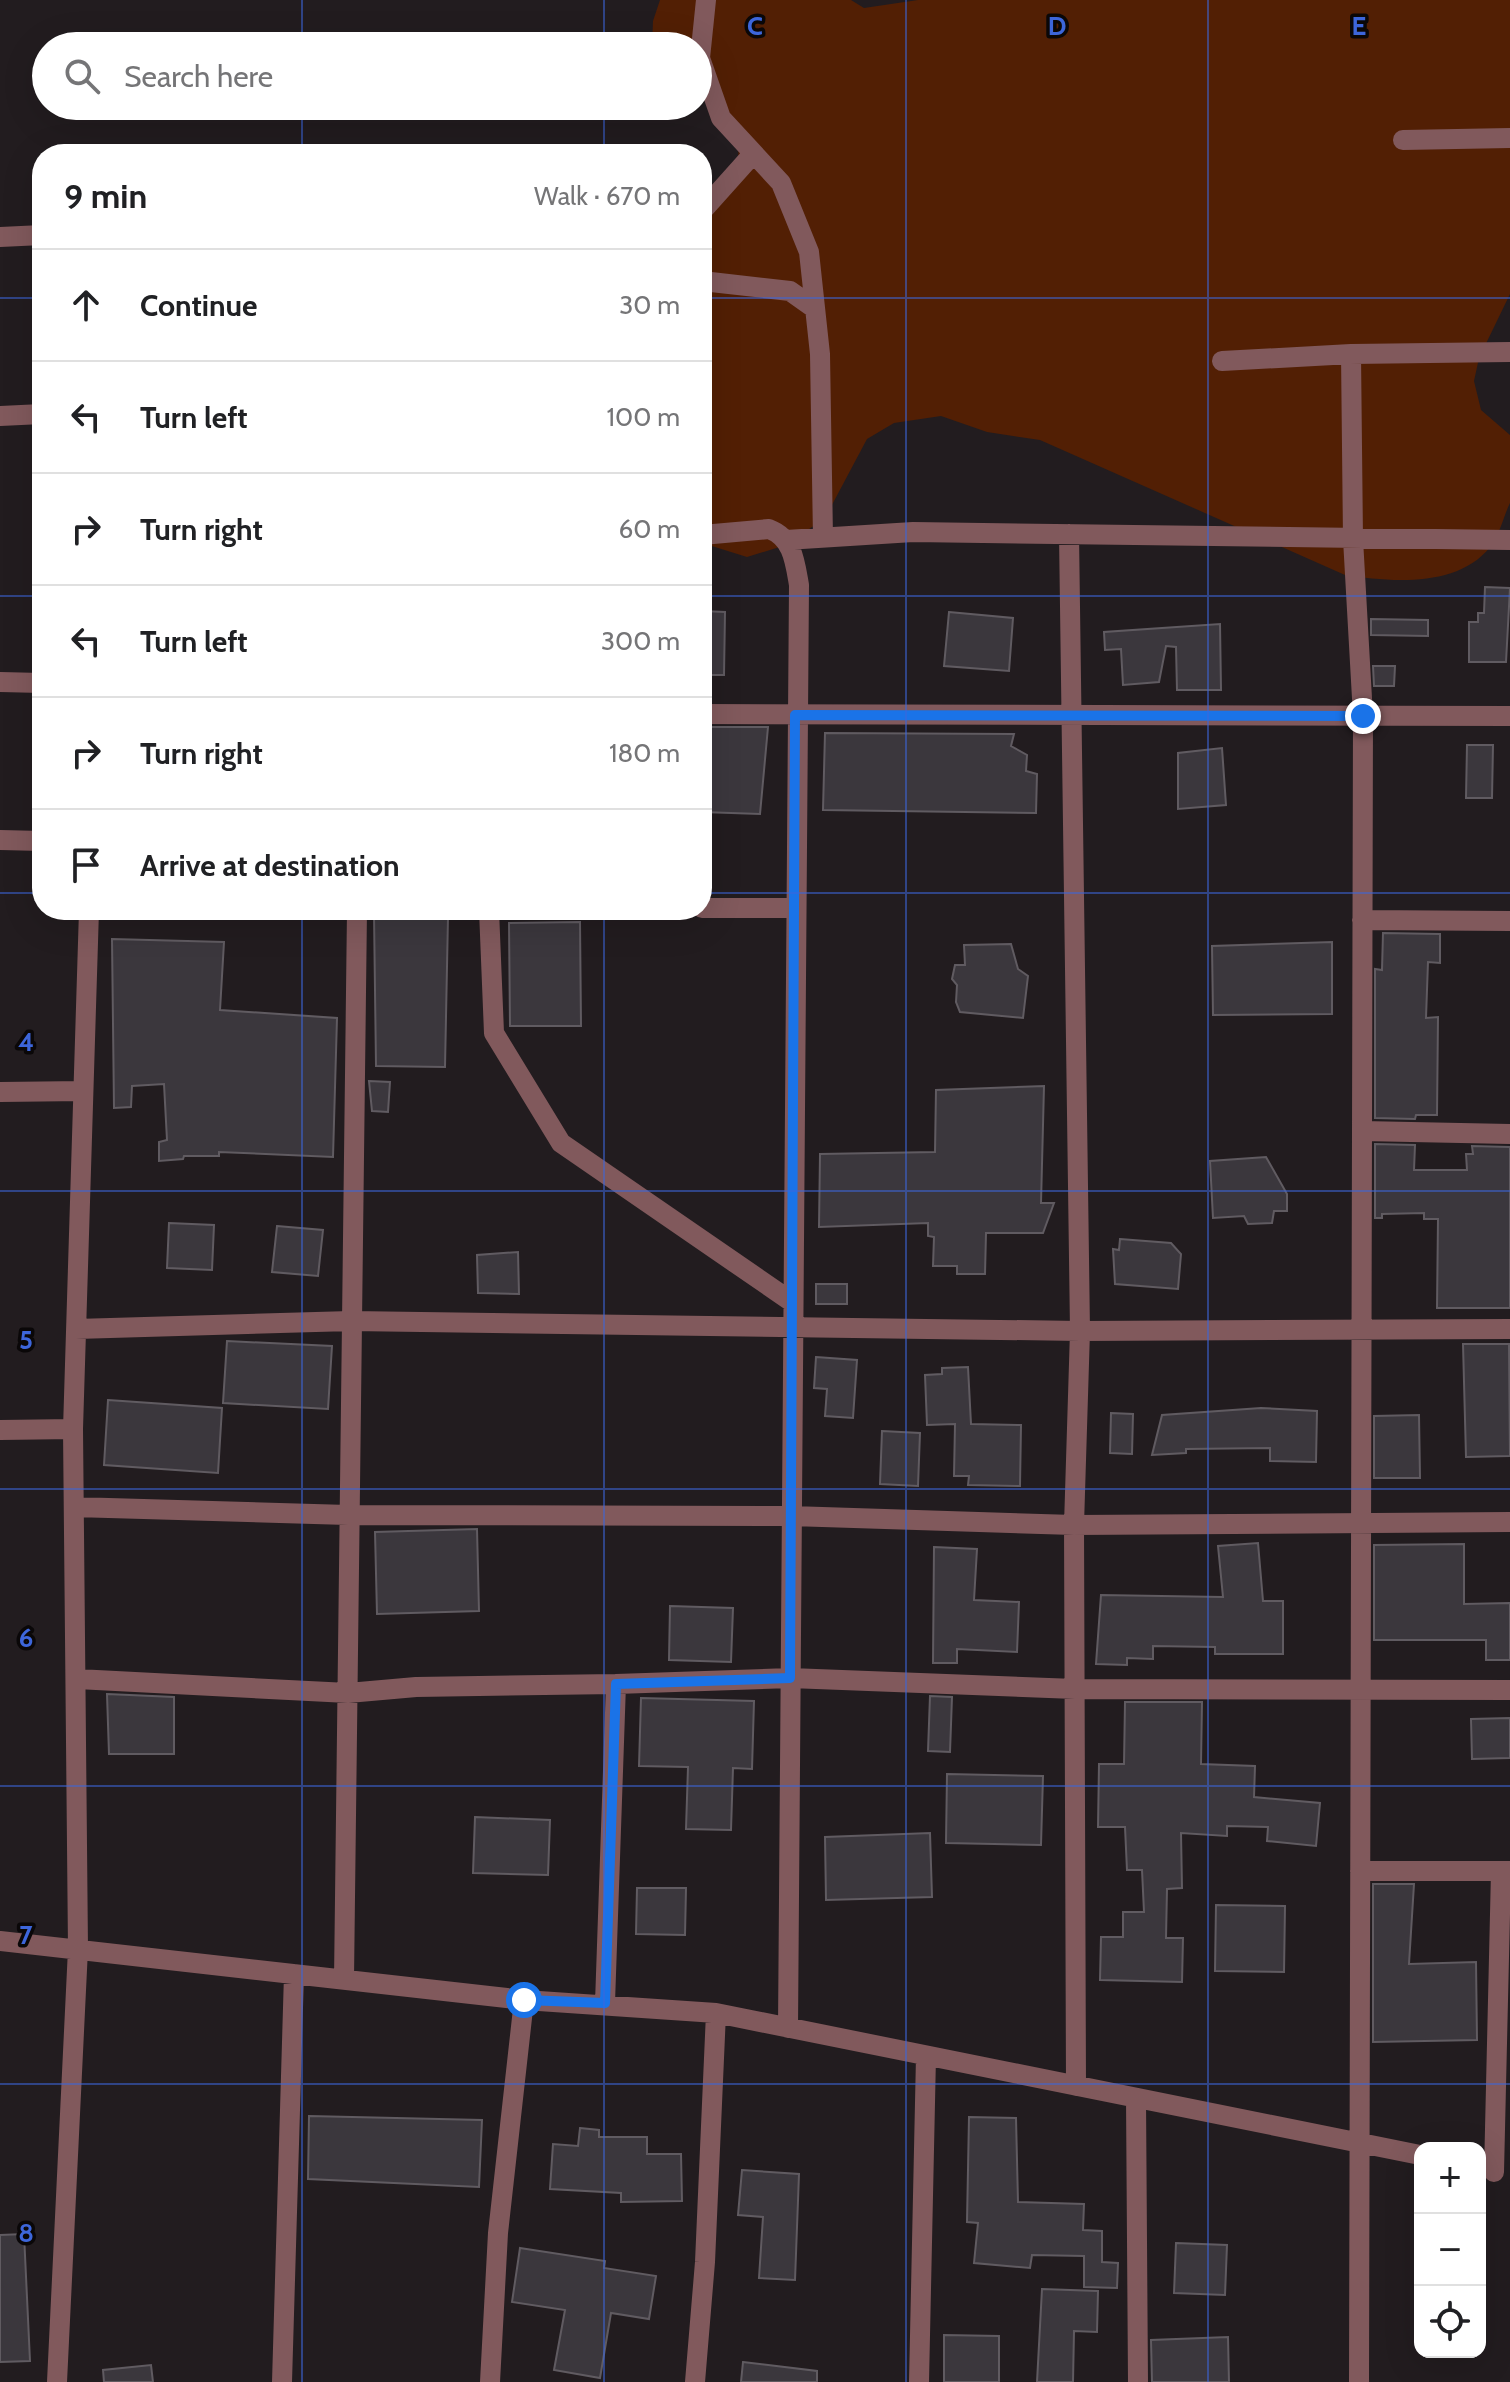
<!DOCTYPE html>
<html lang="en">
<head>
<meta charset="utf-8">
<style>
  body { margin:0; font-family:Cabin,sans-serif; background:#f2f2f2; color:#202124 }
  .controls { position:absolute; right:24px; bottom:24px; display:grid; overflow:hidden; border-radius:16px; box-shadow:0 8px 32px #0002 }
  .controls button { width:72px; height:72px; display:grid; place-items:center; padding:0; border:0; border-bottom:2px solid #e0e0e0; background:#fff; color:#202124; font:40px sans-serif }
  .stop { position:absolute; width:24px; height:24px; margin:-18px; border:6px solid #1a73e8; border-radius:50%; background:#fff }
  .stop.end { background:#1a73e8; border-color:#fff; box-shadow:0 2px 8px #0008 }
  .list { margin:0; padding:0; list-style:none }
  h2 { display:flex; justify-content:space-between; align-items:center; height:104px; margin:0; padding:0 32px; font-size:34px }
  h2 small { font-size:26px; font-weight:400; color:#757577 }
  .list li { display:grid; grid-template-columns:52px 1fr auto; gap:24px; align-items:center; box-sizing:border-box; height:112px; padding:0 32px; border-top:2px solid #e0e0e0 }
  .list b { display:block; font-size:30px; white-space:nowrap }
  .list em { font-size:26px; font-style:normal; color:#757577 }
  .icon { flex:none; width:44px; height:44px; fill:none; stroke:currentColor; stroke-width:2; stroke-linecap:round; stroke-linejoin:round }
  .map { position:relative; flex:none; width:1510px; height:2382px; overflow:hidden }
  .search { position:absolute; background:#fff; box-shadow:0 8px 32px #0002; left:32px; top:32px; width:680px; height:88px; display:flex; align-items:center; gap:20px; box-sizing:border-box; padding:0 28px; border-radius:44px; color:#757577; font-size:30px }
  .panel { position:absolute; background:#fff; box-shadow:0 8px 32px #0002; left:32px; top:144px; width:680px; height:776px; border-radius:32px }
  .map>svg:first-child { display:block }
  .green { fill:#521f04 }
  .building { fill:#3b373d; stroke:#605b61; stroke-width:2 }
  .lines { fill:none; stroke-linecap:round; stroke-linejoin:round }
  .minor { stroke:#81595c; stroke-width:20 }
  .route { stroke:#1a73e8; stroke-width:10 }
  .grid { fill:none; stroke:#3d66db; stroke-width:2; stroke-opacity:0.55 }
  .grid-label { font-size:26px; text-anchor:middle; font-weight:bold; fill:#3d66db; stroke:#0a0708; stroke-width:7; stroke-linejoin:round; paint-order:stroke }
</style>
</head>
<body>
<div class="map">
<svg width="1510" height="2382" viewBox="0 0 1510 2382">
  <rect width="100%" height="100%" fill="#221c1f"/>
  <!-- green -->
  <path class="green" d="M660,0h191l13,8 54,-8h592v294l-31,64 -5,23 7,29 29,25c0,14 0,56 0,68 -6,12 -11,34 -20,44 -32,41 -100,35 -145,28l-305,-135 -53,-8 -46,-16 -47,7 -27,16 -42,79 -39,27 -39,12 -45,-14v-353l25,-11 11,-18 1,-22 -12,-27 -29,-16v-50h-46l1,-25z"/>
  <!-- building -->
  <path class="building" d="M1485,587l25,1 -4,74h-37v-40h9v-9h6z
    M702,611l23,1 -1,63h-22z
    M949,612l64,6 -4,53 -65,-5z
    M1371,619l57,1v16l-57,-1z
    M1220,624l1,66h-44l-1,-43 -10,-1 -7,36 -36,3 -2,-36 -16,1 -1,-18z
    M1373,666h22l-1,20h-20z
    M702,727h66l-8,87 -58,-2z
    M825,733l189,1 -3,12 16,9 -1,16 11,3 -1,39 -213,-3z
    M1467,745h26l-1,53h-26z
    M1222,748l4,57 -48,4v-56z
    M374,914l74,3 -3,150 -69,-1z
    M580,922l1,104h-71l-1,-103z
    M1383,933l57,1v29l-12,-1 -2,56 12,-1 -1,98h-21l-1,4 -40,-1v-149l7,1z
    M112,939l112,3 -4,68 117,8 -4,139 -114,-5v4h-35l-1,3 -24,2v-19l8,-2 -3,-56 -32,2 -1,21 -17,1z
    M1332,942v72l-119,1 -1,-69z
    M1011,944l7,25 10,7 -5,42 -63,-6 -4,-10 1,-17 -5,-6 3,-14h10l-1,-20z
    M369,1081l21,1 -2,30 -16,-1z
    M1044,1086l-3,117h13l-11,30h-57l-1,41h-28v-8h-24l1,-29 -6,-1v-13l-109,4 1,-73 115,-2 1,-62z
    M1375,1144l40,1 -1,25h53l-1,-16h7l-1,-8 38,1v161h-73l1,-89h-14v-6l-42,1v4h-7z
    M1266,1157l21,37v17h-13l-2,12 -24,1 -4,-8 -31,2 -3,-57z
    M169,1223l45,2 -2,45 -45,-2z
    M277,1226l46,4 -5,46 -46,-4z
    M1120,1239l51,4 10,11 -3,35 -63,-5 -2,-35 6,1z
    M518,1252l1,42 -41,-1 -1,-38z
    M816,1284h31v20h-31z
    M227,1341l105,5 -4,63 -105,-6z
    M1463,1344h46l1,112 -44,1z
    M816,1357l41,3 -4,58 -28,-2 2,-27 -13,-1z
    M968,1367l3,57 50,1 -1,61 -52,-1 1,-9h-15l1,-52 -28,1 -2,-50 17,-1v-6z
    M108,1400l114,8 -4,65 -114,-8z
    M1261,1408l56,3 -1,51 -46,-1v-13l-84,1v4l-34,2 10,-40z
    M1111,1413l22,1 -1,40 -22,-1z
    M1419,1415l1,63h-46v-62z
    M882,1431l38,2 -2,53 -38,-2z
    M477,1529l2,82 -102,3 -2,-82z
    M1258,1543l5,58h20v53h-68v-7l-62,-1v13l-26,-1v7l-31,-1 5,-69 122,2 -5,-51z
    M1464,1544v60l46,-1v57h-24v-20h-112v-95z
    M934,1547l43,2 -3,51 45,2 -2,50 -60,-3v14h-24z
    M670,1606l63,2 -2,54 -62,-2z
    M107,1694l67,3v57h-65z
    M930,1696l22,1 -2,55 -22,-1z
    M641,1698l113,3 -2,68 -19,-1 -2,62 -45,-1 2,-62 -49,-1z
    M1125,1702h77l-1,62 54,2 -1,31 66,6 -4,43 -49,-5 1,-14 -41,-1v10l-46,-3 1,55 -15,1 -1,49h17l-1,44 -82,-2 1,-43h22v-25h21l-2,-42h-15l-2,-43h-27l1,-63h25z
    M1510,1718v40l-38,1 -1,-40z
    M947,1774l96,2 -2,69 -95,-2z
    M475,1817l75,3 -2,55 -75,-2z
    M930,1833l2,64 -106,3 -1,-63z
    M1373,1884h41l-5,80 67,-2 1,78 -104,2z
    M637,1888h49l-1,47 -49,-1z
    M1216,1905l69,1 -1,66 -69,-1z
    M309,2116l173,4 -3,67 -171,-8z
    M969,2117l47,1 2,84 66,2 -1,26 19,1v31l16,1 -1,25 -33,-1v-31l-52,-1 -2,13 -56,-5 4,-40 -11,-1z
    M580,2128l19,2v7h48v17h34l1,47 -61,1v-9l-71,-4 3,-45 25,2z
    M742,2170l57,4 -4,106 -36,-2 4,-61 -25,-2z
    M24,2234l6,127 -30,1v-127z
    M1176,2243l51,2 -2,50 -51,-2z
    M520,2248l85,13 -1,7 52,8 -7,43 -38,-6 -11,65 -46,-8 11,-60 -53,-8z
    M1042,2289l56,2 -1,41 -23,-1 -1,51h-36z
    M944,2335l55,1v46h-55z
    M1228,2337l1,45h-77l-1,-42z
    M743,2362l74,9v11h-76z
    M151,2365l2,17h-49l-1,-12z"/>
  <g class="lines">
    <!-- minor -->
    <path class="minor" d="M706,0l-6,58 21,60 60,65 28,69 11,102 3,184
      M1403,140l107,-2
      M702,211l51,-57
      M0,237l42,-2
      M702,281l88,10 24,17
      M1222,361l129,-7
      M0,416l42,-2
      M1069,534l11,797 -6,194 2,561
      M702,535l67,-6c24,9 26,33 30,56l-11,1443
      M786,540l127,-8 597,8
      M0,682l42,1
      M702,714l808,2
      M0,840l42,1
      M702,908h93
      M489,910l5,123 67,110 231,159
      M1362,920l148,1
      M0,1092l83,-1
      M1362,1131l148,3
      M76,1329l275,-8 729,10 430,-2
      M0,1430l73,-1
      M74,1507l274,8 443,1 283,9 436,-3
      M77,1679l271,14 68,-6 200,-3
      M1360,1871h150
      M0,1941l524,59 192,13 704,142
      M344,1980l13,-1070
      M605,2003l11,-319 174,-6 285,11 435,1
      M1136,2098l2,284
      M1494,2172l7,-301
      M57,2382l21,-433 -5,-520 16,-519
      M282,2382l12,-408
      M490,2382l8,-149 26,-233
      M695,2382l10,-120 11,-249
      M919,2382l7,-326
      M1359,2382l4,-1666 -10,-177 -2,-185 159,-2"/>
  </g>
  <g class="lines">
    <!-- route -->
    <path class="route" d="M524,2000l81,3 11,-319 174,-6 5,-963 568,1"/>
  </g>
  <!-- grid -->
  <path class="grid" d="M302,0v46M604,0v46M906,0v2382M1208,0v2382M302,106v48M604,106v48M0,298h42M702,298h808M0,596h42M702,596h808M0,893h42M702,893h808M302,910v1472M604,910v1472M0,1191h1510M0,1489h1510M0,1786h1510M0,2084h1510"/>
  <g class="grid-label">
    <text x="755" y="35">C</text>
    <text x="1057" y="35">D</text>
    <text x="1359" y="35">E</text>
    <text x="26" y="1051">4</text>
    <text x="26" y="1349">5</text>
    <text x="26" y="1647">6</text>
    <text x="26" y="1944">7</text>
    <text x="26" y="2242">8</text>
  </g>
</svg>
<div class="controls">
<button>+</button>
<button>−</button>
<button><svg class="icon" aria-label="locate" viewBox="0 0 24 24"><circle cx="12" cy="12" r="6"/><path d="M12 2v4M12 18v4M2 12h4M18 12h4"/></svg></button>
</div>
<div class="stop" style="left:524px;top:2000px"></div>
<div class="stop end" style="left:1363px;top:716px"></div>
<div class="search"><svg class="icon" aria-label="search" viewBox="0 0 24 24"><circle cx="10" cy="10" r="6"/><path d="M15 15l6 6"/></svg>Search here</div>
<section class="panel">
<h2>9 min<small>Walk · 670 m</small></h2>
<ul class="list">
<li><svg class="icon" aria-label="ahead" viewBox="0 0 24 24"><path d="M12 20V5M6 11l6-6 6 6"/></svg><div><b>Continue</b></div><em>30 m</em></li>
<li><svg class="icon" aria-label="left" viewBox="0 0 24 24"><path d="M17 20v-9H6M10 6l-5 5 5 5"/></svg><div><b>Turn left</b></div><em>100 m</em></li>
<li><svg class="icon" aria-label="right" viewBox="0 0 24 24"><path d="M7 20v-9h11M14 6l5 5-5 5"/></svg><div><b>Turn right</b></div><em>60 m</em></li>
<li><svg class="icon" aria-label="left" viewBox="0 0 24 24"><path d="M17 20v-9H6M10 6l-5 5 5 5"/></svg><div><b>Turn left</b></div><em>300 m</em></li>
<li><svg class="icon" aria-label="right" viewBox="0 0 24 24"><path d="M7 20v-9h11M14 6l5 5-5 5"/></svg><div><b>Turn right</b></div><em>180 m</em></li>
<li><svg class="icon" aria-label="arrive" viewBox="0 0 24 24"><path d="M6 21V4h12l-3 4 3 4H6"/></svg><div><b>Arrive at destination</b></div></li>
</ul>
</section>
</div>
</body>
</html>
